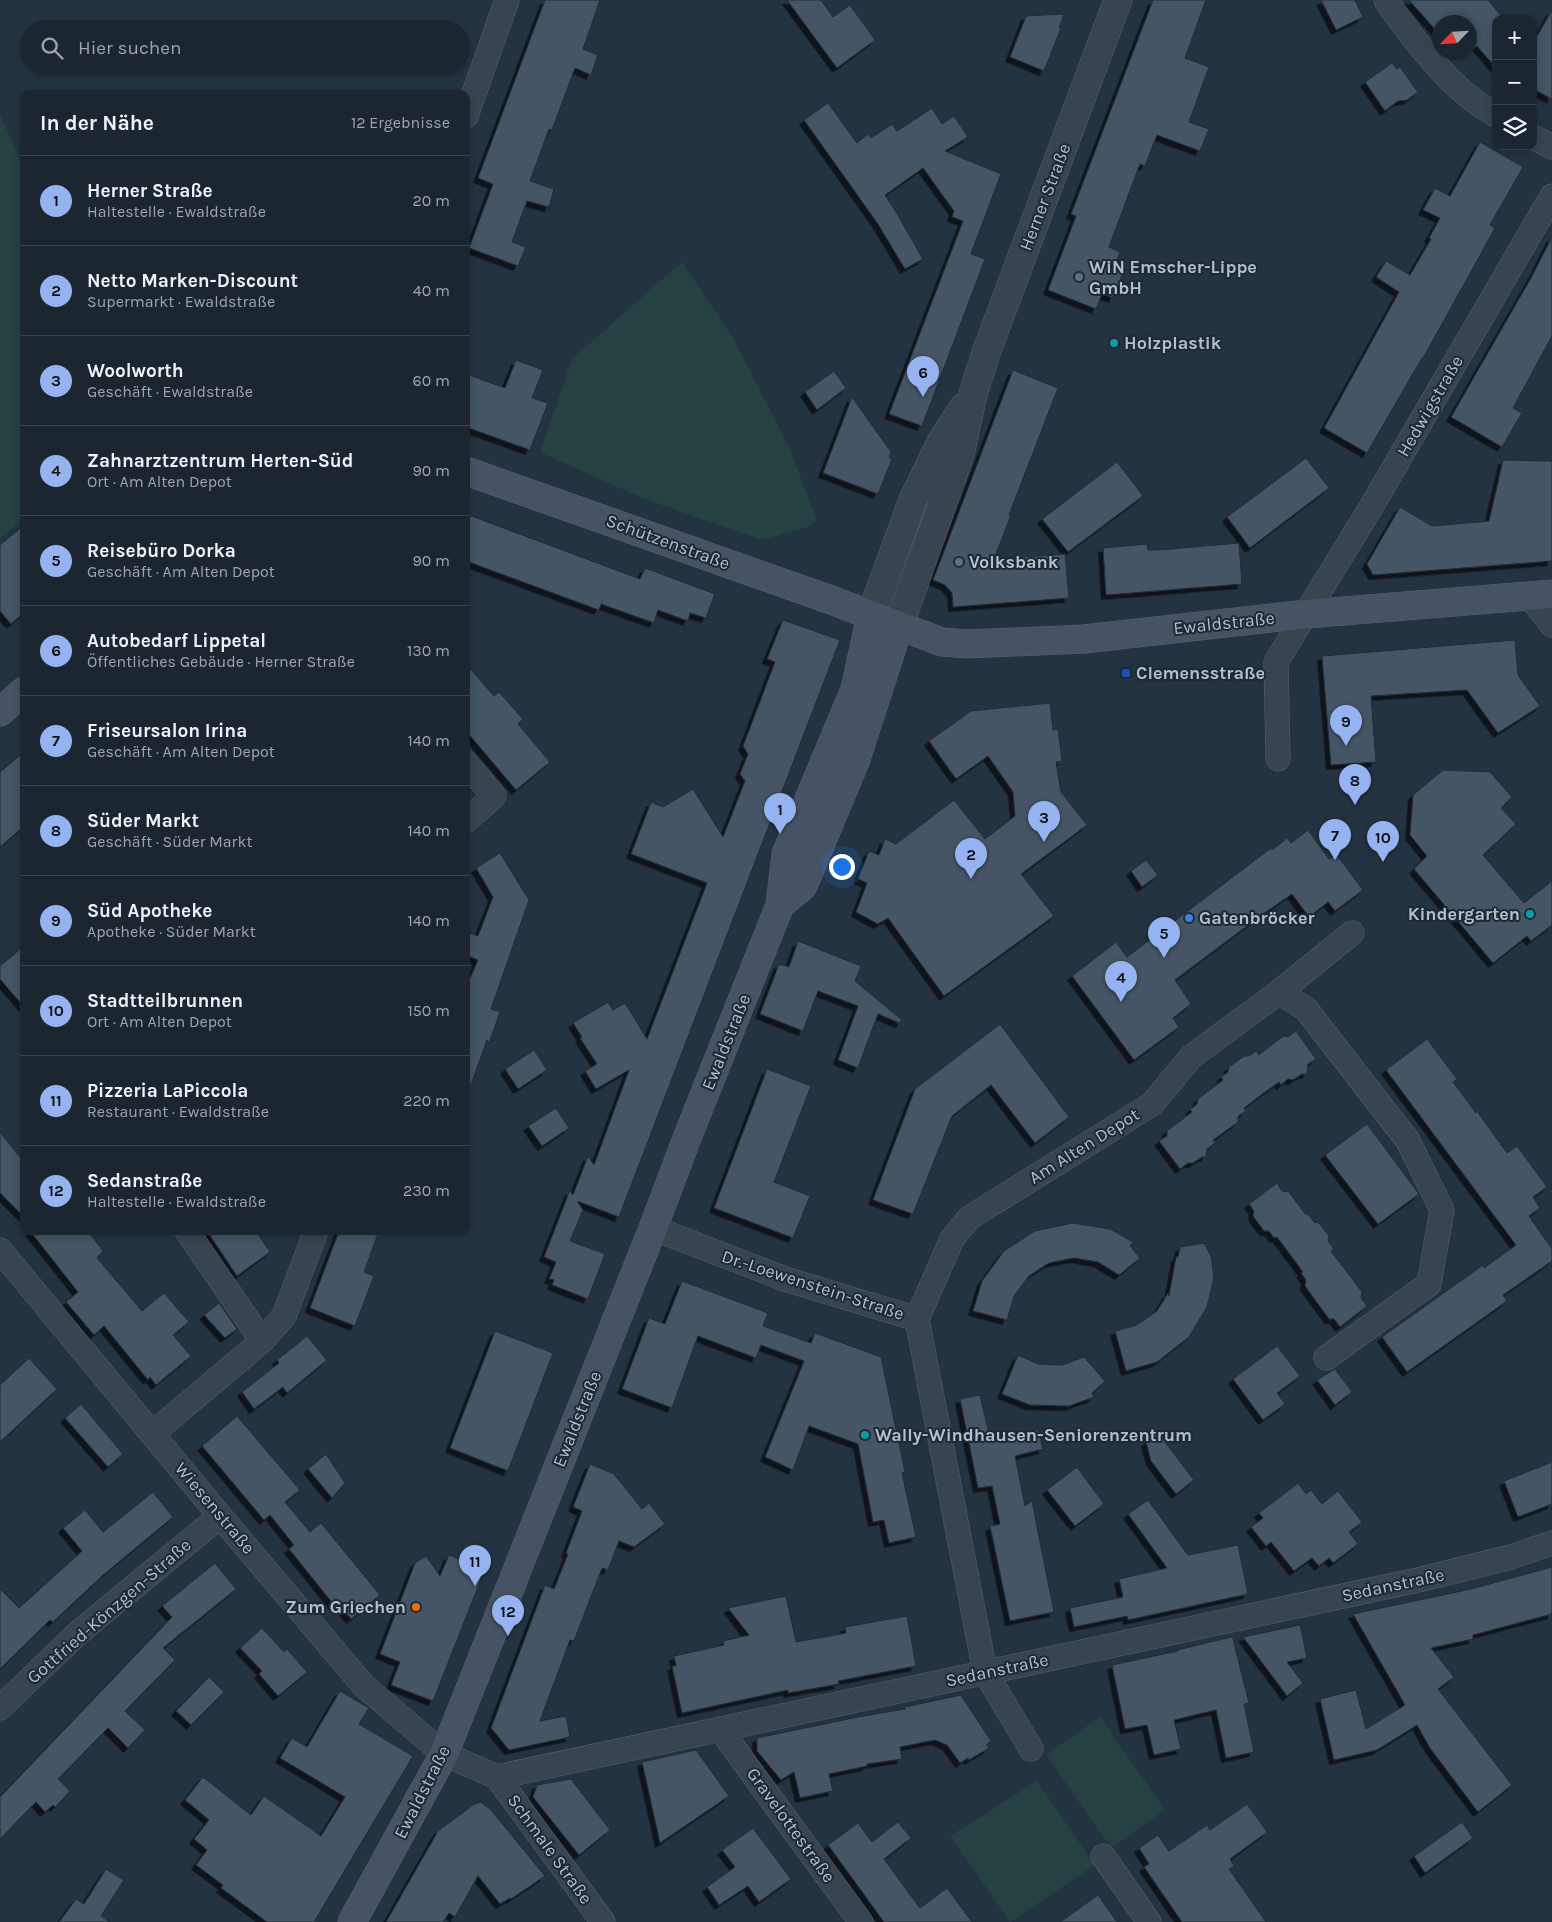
<!DOCTYPE html>
<html lang="de">
<head>
<meta charset="utf-8">
<style>
  body { margin:0; font-family:Karla,sans-serif; background:#28323d; color:#f1f3f6 }
  .controls { position:absolute; right:15px; top:15px; display:grid; overflow:hidden; border-radius:10px; box-shadow:0 2px 8px #0003 }
  .controls button { width:45px; height:45px; display:grid; place-items:center; padding:0; border:0; border-bottom:1px solid #39434d; background:#1b2631; color:#f1f3f6; font:25px sans-serif }
  .compass { position:absolute; left:1432px; top:15px; width:45px; height:45px; border-radius:50%; background:#1b2631; box-shadow:0 2px 8px #0003; rotate:245deg }
  .you { position:absolute; left:841px; top:866px; width:18px; height:18px; margin:-12px; border:4px solid #fff; border-radius:50%; background:#1a73e8; box-shadow:0 0 0 8px #1a73e833 }
  .badge { display:grid; place-items:center; width:32px; height:32px; border-radius:50%; background:#95b2f1; color:#111; font-size:16px; font-weight:700 }
  .pin { position:absolute; translate:-50% -41px; filter:drop-shadow(0 1px 2px #0008) }
  .pin::after { content:''; position:absolute; top:26px; width:18px; height:15px; background:inherit; clip-path:polygon(0 0,100% 0,50% 100%) }
  .list { margin:0; padding:0; list-style:none }
  h2 { display:flex; justify-content:space-between; align-items:center; height:65px; margin:0; padding:0 20px; font-size:21px }
  h2 small { font-size:16px; font-weight:400; color:#a0a5ab }
  .list li { display:grid; grid-template-columns:32px 1fr auto; gap:15px; align-items:center; box-sizing:border-box; height:90px; padding:0 20px; border-top:1px solid #39434d }
  .list b { display:block; font-size:19px; white-space:nowrap }
  .list p { margin:0; font-size:16px; white-space:nowrap; color:#a0a5ab }
  .list em { font-size:16px; font-style:normal; color:#a0a5ab }
  .icon { flex:none; width:28px; height:28px; fill:none; stroke:currentColor; stroke-width:2; stroke-linecap:round; stroke-linejoin:round }
  .map { position:relative; flex:none; width:1552px; height:1922px; overflow:hidden }
  .search { position:absolute; background:#1b2631; box-shadow:0 2px 8px #0003; left:20px; top:20px; width:450px; height:55px; display:flex; align-items:center; gap:12px; box-sizing:border-box; padding:0 18px; border-radius:28px; color:#a0a5ab; font-size:19px }
  .panel { position:absolute; background:#1b2631; box-shadow:0 2px 8px #0003; left:20px; top:90px; width:450px; height:1145px; border-radius:10px }
  .map>svg:first-child { display:block }
  .green { fill:#264142 }
  .building { fill:#455565; stroke:#202b38; filter:url(#shadow) }
  .lines { fill:none; stroke-linecap:round; stroke-linejoin:round }
  .minor-casing { stroke:#57626e; stroke-width:25 }
  .tertiary-casing { stroke:#57626e; stroke-width:29 }
  .secondary-casing { stroke:#57626e; stroke-width:29 }
  .minor { stroke:#394451; stroke-width:24 }
  .tertiary { stroke:#394451; stroke-width:28 }
  .secondary { stroke:#475364; stroke-width:28 }
  .service-dot { fill:#5c6f8a; stroke:#1d2936; stroke-width:2 }
  .culture-dot { fill:#0f9aa8; stroke:#1d2936; stroke-width:2 }
  .transit-dot { fill:#1a4fb4; stroke:#1d2936; stroke-width:2 }
  .shop-dot { fill:#3f7fe0; stroke:#1d2936; stroke-width:2 }
  .food-dot { fill:#e8710a; stroke:#1d2936; stroke-width:2 }
  .labels { text-anchor:middle; dominant-baseline:central; stroke-width:4; stroke-linejoin:round; paint-order:stroke }
  .street-label { font-size:18px; fill:#b5bfcb; stroke:#1d2936 }
  .poi-label { font-size:18px; font-weight:bold; fill:#b5bfcb; stroke:#1d2936; text-anchor:start }
</style>
</head>
<body>
<div class="map">
<svg width="1552" height="1922" viewBox="0 0 1552 1922">
  <defs>
    <filter id="shadow"><feDropShadow dx="-4.5" dy="4.5" stdDeviation="0" flood-color="#0009"/></filter>
  </defs>
  <rect width="100%" height="100%" fill="#243341"/>
  <!-- green -->
  <path class="green" d="M0,114l24,54v316l-3,3 3,3v29l-24,19z
    M682,262l50,74 56,109 29,75 -10,7 -46,13 -119,-42 -102,-46 32,-93z
    M1100,1717l65,93 -54,38 -65,-93z
    M1037,1781l58,84 -85,57 -60,-86z"/>
  <!-- building -->
  <path class="building" d="M545,0h55l-17,49 15,6 -7,20 -16,-7 -23,62 -3,-1 -19,52 24,8 -5,18 -22,-6 -15,41 14,5 -8,19 -49,-18 24,-64 -15,-6z
    M787,0h34l12,17 17,-12 25,35 -38,28z
    M1153,0h53l-21,58 24,9 -20,55 20,7 -9,22 -43,-16 -12,31 -5,-2 -31,83 11,5 -5,15 9,3 -11,28 -11,-4 -6,15 -48,-19 28,-74 -5,-2z
    M1321,0h34l8,17 -27,13z
    M1409,0h79l16,19h-8v49l-19,-22 -7,6v-30h-30v13z
    M1552,10v89l-19,-10v-46z
    M1064,14l-5,14h2l-17,43 -34,-14 16,-41z
    M1392,63l5,6 3,-2 18,25 -11,8 -9,1 -13,10 -20,-29z
    M828,103l29,40 11,-9 3,4 21,-14 5,7 35,-23 10,16 12,-8 14,21 -23,14 56,23 -30,80 14,5 -63,167 -33,-12 74,-193 -11,-4 2,-6 -31,-43 -38,27 11,17 27,47 -18,10 -27,-45 -74,-104z
    M1480,142l43,25 -33,58 5,3 -23,42 -49,88h-1l-55,95 -43,-25 75,-136 -23,-15 10,-16 24,14 21,-36 -2,-1 11,-20 -17,-8 12,-22 15,8z
    M1552,237v99l-39,72 9,5 -20,34 -51,-30 80,-139z
    M516,360l27,10 -11,28 16,5 -18,47 -64,-23v-53l39,14z
    M1013,370l45,18 -49,127h2l-17,44 71,-5 4,44 -116,9 -1,-14 -7,-8 -12,-5z
    M834,371l12,17 -29,22 -12,-18z
    M852,397l39,55 -2,6 3,1 -14,35 -55,-21z
    M1306,458l23,30 -79,60 -23,-31z
    M1503,460l49,1v100l-179,14 -6,-11 33,-57 32,19 57,-5z
    M1117,462l26,34 -75,56 -26,-33z
    M466,514l174,65 5,-11 70,26 -9,24 -16,-5 -2,8 -30,-11 -4,13 -53,-19 -2,6 -133,-49z
    M24,525v88l-13,11 -11,-13v-66z
    M1239,543l3,41 -136,11 -3,-47 44,-4 1,6h11z
    M783,620l57,20 -221,577 -42,-16 6,9 -13,31 35,13 -17,45 -36,-14 2,-5 -5,-1 7,-17 -12,-5 26,-67 3,5 15,-39 6,9 35,-95 -33,19 -11,-18 12,-7 -17,-26 2,-1 -9,-14 35,-21 5,8 12,-7 22,36 60,-156 -76,-29 20,-52 12,5 30,-18 30,48 22,-56 -5,-7 8,-20 -5,-8 32,-84 -8,-3z
    M1515,640l3,35 22,31 -42,27 -31,-43 -96,6 5,66 -45,3 -9,-109z
    M466,664l28,32 5,-4 24,27 -5,5 32,38 -34,28 -50,-59z
    M1050,703l3,27 5,-1 4,32 -6,1 5,30 26,33 -66,49 33,42 -110,80 -56,-78 -10,6 -22,-12 11,-29 -9,-4 11,-28 10,4 6,-16 11,5 58,-44 31,39 30,-23 -2,-24 -25,-36 -32,23 -27,-38 42,-30z
    M24,752v74l-24,21v-75z
    M1443,770l47,2 22,25 -11,11 15,16 -33,31 41,48 28,-22v44l-21,16 -4,-5 -34,27 -79,-94 13,-13 -17,-21 3,-40z
    M1308,830l21,29 7,-5 27,36 -28,21 -7,-9 -19,15 -17,-23 -29,20 -88,66 16,24 -18,14 6,9 -45,33 -62,-84 44,-34 11,15 144,-109 1,2 15,-12 4,5z
    M500,853l29,47 -38,109 9,3 -11,31 -2,-3 -18,50 -3,-1v-102l12,-27 -12,-5v-23l12,4 15,-39 -17,-29z
    M1146,860l12,15 -16,12 -11,-16z
    M798,941l63,25 -6,15 47,39 -2,3 -22,-9 -20,54 -20,-8 20,-54 -40,-15 -15,40 -43,-17 19,-50 10,3z
    M24,946v61l-24,-28v-13z
    M1000,1024l69,93 -34,26 -44,-58 -39,31 -39,98 -40,-14 42,-111z
    M1296,1031l20,28 -8,5 -1,10h-5l-9,6 -5,-1 -7,6 -2,-3 -18,13 -17,13 2,3 -8,5v6l-25,18 2,3 -8,6 -1,8h-4l-9,6h-5l-8,6 -21,-28 8,-5v-5l25,-19 -2,-2 7,-6 1,-5 25,-19 -2,-3 7,-5 1,-5 15,-11h5l7,-5 3,4 24,-19 5,1z
    M1427,1039l30,40 -4,3 23,31 1,-2 30,42 10,-7 30,41 -14,10 7,11 -11,8 23,33v12l-49,34 4,6 -100,71 -25,-35 101,-72 1,3 32,-23 -130,-175z
    M534,1050l13,20 -29,19 -13,-20z
    M767,1069l44,17 -37,96 36,14 -17,42 -79,-30z
    M556,1108l13,20 -27,18 -14,-20z
    M1367,1124l52,70 -41,30 -53,-69z
    M0,1132l24,30v55l-24,-24z
    M1277,1183l5,8 7,1 17,23 2,-1 6,8 5,1 10,13 -1,5 6,8 -3,2 31,41 -1,6 6,8 -27,21 -6,-8h-5l-24,-33 1,-6 -5,-7 2,-1 -26,-35 -3,1 -5,-7h-5l-11,-15 1,-5 -5,-7z
    M1073,1223l37,6 23,13 -3,4 10,12 -21,17 -21,-13 -24,-4 -25,5 -20,13 -15,20 -7,24 -34,-9 9,-30 22,-30 31,-20z
    M30,1231h58l15,20 -6,7 45,53 22,-18 25,29 -16,13 18,21 -35,29 -6,-8 -2,3 -44,-54 -10,9 -28,-33 12,-10z
    M207,1231h49l14,21 -33,24z
    M339,1231h40l-15,41 10,4 -19,50 -45,-18z
    M1204,1243l7,13 3,21 -7,30 -18,30 -32,25 -31,9 -11,-40 22,-6 20,-14 11,-18 1,3 7,-39h2l2,-10z
    M682,1281l86,32 -5,13 48,17 4,-10 66,24 24,115 -3,1 14,64 -27,6 -5,-23 -11,2 -15,-78 -49,-18 -16,44 -28,-13 39,-96 -43,-16 -5,13 -58,-22 -26,72 -50,-19 27,-71 16,6z
    M219,1303l18,26 -12,9 -21,-23z
    M495,1331l58,22 -45,118 -58,-23z
    M307,1336l20,24 -40,33 -4,-6 -29,22 -12,-17 37,-29 -2,-3z
    M1277,1346l23,30 -23,17 8,11 -22,16 -30,-41z
    M1018,1355l20,9 24,1 22,-8 21,24 -13,12 2,4 -25,9 -39,-1 -28,-11z
    M29,1358l28,31 -57,53v-57z
    M1335,1369l17,23 -17,13 -18,-25z
    M980,1395l11,47 47,-12 5,19 -28,7 10,50 7,-5 22,111 -44,9 -20,-95 10,-2 -8,-38 -14,2 -18,-89z
    M81,1404l42,50 -15,13 -43,-49z
    M237,1416l63,74 -15,12 25,30 11,-9 59,72 -29,24 -14,-17 -3,3 -45,-56 5,-4 -24,-30 -6,5 -62,-74z
    M1158,1433l36,47 -18,14 -25,-33 -5,-19z
    M326,1454l19,29 -13,15 -24,-29z
    M1552,1462v42l-34,13 -14,-36z
    M590,1464l24,10 28,35 7,-6 16,21 -31,23 -15,-6 -11,29 -6,-2 -28,73 -4,-1 -30,81 26,-5 4,21 -61,13 -18,-22 54,-143 9,4 14,-35 -2,-1 16,-42 -9,-4z
    M1077,1467l27,37 -29,22 -28,-36z
    M1298,1483l8,11 5,-4 11,14 16,-13 24,31 -13,10 9,12 -25,19 -4,-5 -10,8 -7,-8 -18,13 -23,-29 -5,4 -15,-19 12,-9 -4,-5z
    M153,1492l20,25 -71,59 -49,46 -3,-2 -50,49v-80l19,19 63,-57 -19,-23 22,-18 18,22z
    M1148,1500l40,55 50,-10 10,49 -120,26 -1,-4 -53,11 -4,-19 53,-11 -4,-18 48,-11 -39,-54z
    M449,1555l36,14 -52,132 -42,-16 9,-23 -20,-8 35,-91 11,-7 14,20z
    M215,1563l21,26 -73,59 12,12 -50,51 20,19 -17,18 -20,-20 -50,51 12,12 -7,8 -8,8 -2,-2 -8,7 -9,-10 -36,37v-42l172,-180 -10,-11z
    M1552,1567v47l-79,21v4l-42,9 23,29 -16,12 74,96 -34,27 -48,-64 -13,-23 -40,25 -43,10 -14,-61 36,-9 10,39 39,-24 -52,-91 118,-25z
    M786,1596l10,46 50,-9 -1,-6 62,-11 9,50 -78,15 1,3 -51,9v-3l-106,23 -10,-47h4l-2,-10 50,-11 -1,-4 26,-6 -21,-27z
    M1300,1625l7,33 -20,4 16,21 -16,13 -44,-59z
    M262,1628l22,24 3,-3 20,23 -29,24 -19,-22 3,-3 -22,-23z
    M1231,1637l2,2 16,64 -5,1 10,48 -28,6 -10,-48 -42,10 7,29 -27,6 -7,-30 -22,4 -13,-64 66,-14v-1z
    M209,1677l15,15 -33,33 -15,-14z
    M340,1691l29,17 -10,16 54,32 -99,166h-47l-46,-34 2,-3 -27,-20 11,-15 -13,-11 15,-19 -24,-20 18,-23 48,38 13,-19 57,40 24,-39 -65,-39 12,-20 15,9z
    M961,1695l30,46 -5,4 3,3 -20,12 -1,-2 -8,5 -13,-18 -12,-5 -35,7 2,12 -35,5v2l-38,8 4,17 -33,7 -6,-26 -13,8 -24,-29v-13l101,-21 47,-8v-2z
    M696,1750l33,46 -69,47 -18,-81z
    M571,1779l39,51 -31,25 -46,-58 4,-12z
    M481,1802l10,8 54,66 -34,23 -1,-1 -10,6 -22,-28 -23,41 -6,-4 -6,9h-57l52,-91 35,-26z
    M1247,1804l20,28 -37,27 4,7 -5,3 37,53h-84l-38,-55 5,-3 -10,-16 19,-13 11,16 38,-26 3,5z
    M898,1822l13,16 -27,21 36,49 27,-20 25,34h-88l-56,-77 30,-22 14,19z
    M1462,1822l11,16 -48,35 -11,-17z
    M753,1828l38,51 -32,23 -11,-16 -29,19 -12,-18 28,-20 -13,-17z
    M106,1869l18,11 -23,36 9,6h-51l17,-23 8,5z
    M1098,1895l19,27h-57z"/>
  <g class="lines">
    <defs>
      <path id="minor" d="M1386,0c7,12 17,23 25,35 25,31 50,61 85,80
        M466,116l41,-116
        M1533,137l19,10
        M1528,595l24,30
        M1278,759l-2,-97 94,-153 182,-313
        M466,763l28,33 -28,25
        M1279,992l73,-59
        M653,1228l132,51 132,40 68,353 46,77
        M187,1231l75,110
        M0,1250l220,266 144,170 80,68 53,23 921,-197 93,-23 41,-14
        M917,1319l35,-80 17,-21 183,-114 39,-47 88,-65 27,17 102,132 34,69 -13,74 -103,74
        M153,1433l109,-92 22,-25 32,-85
        M0,1708l78,-75 142,-117
        M720,1729l141,193
        M497,1777l106,145
        M1103,1856l46,66"/>
      <path id="tertiary" d="M871,615l42,-115 27,-56 24,-37
        M899,626l61,-172 13,-60 14,-44 131,-350"/>
      <path id="secondary" d="M466,471l365,129 111,42 25,2 117,-5 223,-25 245,-20
        M0,712l24,-21
        M780,905l23,-19 52,-124 44,-136
        M352,1922l92,-168 209,-526 34,-90 93,-233 6,-51 69,-165 16,-74"/>
    </defs>
    <!-- minor casing -->
    <use href="#minor" class="minor-casing"/>
    <!-- tertiary casing -->
    <use href="#tertiary" class="tertiary-casing"/>
    <!-- secondary casing -->
    <use href="#secondary" class="secondary-casing"/>
    <!-- minor -->
    <use href="#minor" class="minor"/>
    <!-- tertiary -->
    <use href="#tertiary" class="tertiary"/>
    <!-- secondary -->
    <use href="#secondary" class="secondary"/>
  </g>
  <!-- markers -->
  <g class="service-dot">
    <circle cx="1079" cy="277" r="5"/>
    <circle cx="959" cy="562" r="5"/>
  </g>
  <g class="culture-dot">
    <circle cx="1114" cy="343" r="5"/>
    <circle cx="1530" cy="914" r="5"/>
    <circle cx="865" cy="1435" r="5"/>
  </g>
  <rect class="transit-dot" x="1121" y="668" width="10" height="10" rx="2.5"/>
  <circle class="shop-dot" cx="1189" cy="918" r="5"/>
  <circle class="food-dot" cx="416" cy="1607" r="5"/>
  <g class="labels">
    <!-- street labels -->
    <g class="street-label">
      <text transform="translate(1045 197) rotate(-69)">Herner Straße</text>
      <text transform="translate(1430 406) rotate(-60)">Hedwigstraße</text>
      <text transform="translate(668 542) rotate(20)">Schützenstraße</text>
      <text transform="translate(1224 623) rotate(-6)">Ewaldstraße</text>
      <text transform="translate(726 1042) rotate(-68)">Ewaldstraße</text>
      <text transform="translate(1084 1146) rotate(-32)">Am Alten Depot</text>
      <text transform="translate(813 1285) rotate(18)">Dr.-Loewenstein-Straße</text>
      <text transform="translate(577 1419) rotate(-68)">Ewaldstraße</text>
      <text transform="translate(215 1508) rotate(50)">Wiesenstraße</text>
      <text transform="translate(1393 1585) rotate(-12)">Sedanstraße</text>
      <text transform="translate(109 1611) rotate(-41)">Gottfried-Könzgen-Straße</text>
      <text transform="translate(997 1670) rotate(-12)">Sedanstraße</text>
      <text transform="translate(422 1792) rotate(-63)">Ewaldstraße</text>
      <text transform="translate(791 1825) rotate(54)">Gravelottestraße</text>
      <text transform="translate(550 1849) rotate(54)">Schmale Straße</text>
    </g>
    <!-- poi labels -->
    <g class="poi-label">
      <text x="1089" y="267">WiN Emscher-Lippe<tspan x="1089" dy="21">GmbH</tspan></text>
      <text x="1124" y="343">Holzplastik</text>
      <text x="969" y="562">Volksbank</text>
      <text x="1136" y="673">Clemensstraße</text>
      <text x="1520" y="914" text-anchor="end">Kindergarten</text>
      <text x="1199" y="918">Gatenbröcker</text>
      <text x="875" y="1435">Wally-Windhausen-Seniorenzentrum</text>
      <text x="406" y="1607" text-anchor="end">Zum Griechen</text>
    </g>
  </g>
</svg>
<div class="controls">
<button>+</button>
<button>−</button>
<button><svg class="icon" aria-label="layers" viewBox="0 0 24 24"><path d="M12 4l9 5-9 5-9-5zM3 14l9 5 9-5"/></svg></button>
</div>
<svg class="compass" viewBox="-18 -18 36 36"><path d="M0-13l5 13h-10z" fill="#e53935"/><path d="M0 13l5-13h-10z" fill="#a0a5ab"/></svg>
<div class="you"></div>
<div class="pin badge" style="left:780px;top:834px">1</div>
<div class="pin badge" style="left:971px;top:879px">2</div>
<div class="pin badge" style="left:1044px;top:842px">3</div>
<div class="pin badge" style="left:1121px;top:1002px">4</div>
<div class="pin badge" style="left:1164px;top:958px">5</div>
<div class="pin badge" style="left:923px;top:397px">6</div>
<div class="pin badge" style="left:1335px;top:860px">7</div>
<div class="pin badge" style="left:1355px;top:805px">8</div>
<div class="pin badge" style="left:1346px;top:746px">9</div>
<div class="pin badge" style="left:1383px;top:862px">10</div>
<div class="pin badge" style="left:475px;top:1586px">11</div>
<div class="pin badge" style="left:508px;top:1636px">12</div>
<div class="search"><svg class="icon" aria-label="search" viewBox="0 0 24 24"><circle cx="10" cy="10" r="6"/><path d="M15 15l6 6"/></svg>Hier suchen</div>
<section class="panel">
<h2>In der Nähe<small>12 Ergebnisse</small></h2>
<ul class="list">
<li><span class="badge">1</span><div><b>Herner Straße</b><p>Haltestelle · Ewaldstraße</p></div><em>20 m</em></li>
<li><span class="badge">2</span><div><b>Netto Marken-Discount</b><p>Supermarkt · Ewaldstraße</p></div><em>40 m</em></li>
<li><span class="badge">3</span><div><b>Woolworth</b><p>Geschäft · Ewaldstraße</p></div><em>60 m</em></li>
<li><span class="badge">4</span><div><b>Zahnarztzentrum Herten-Süd</b><p>Ort · Am Alten Depot</p></div><em>90 m</em></li>
<li><span class="badge">5</span><div><b>Reisebüro Dorka</b><p>Geschäft · Am Alten Depot</p></div><em>90 m</em></li>
<li><span class="badge">6</span><div><b>Autobedarf Lippetal</b><p>Öffentliches Gebäude · Herner Straße</p></div><em>130 m</em></li>
<li><span class="badge">7</span><div><b>Friseursalon Irina</b><p>Geschäft · Am Alten Depot</p></div><em>140 m</em></li>
<li><span class="badge">8</span><div><b>Süder Markt</b><p>Geschäft · Süder Markt</p></div><em>140 m</em></li>
<li><span class="badge">9</span><div><b>Süd Apotheke</b><p>Apotheke · Süder Markt</p></div><em>140 m</em></li>
<li><span class="badge">10</span><div><b>Stadtteilbrunnen</b><p>Ort · Am Alten Depot</p></div><em>150 m</em></li>
<li><span class="badge">11</span><div><b>Pizzeria LaPiccola</b><p>Restaurant · Ewaldstraße</p></div><em>220 m</em></li>
<li><span class="badge">12</span><div><b>Sedanstraße</b><p>Haltestelle · Ewaldstraße</p></div><em>230 m</em></li>
</ul>
</section>
</div>
</body>
</html>
